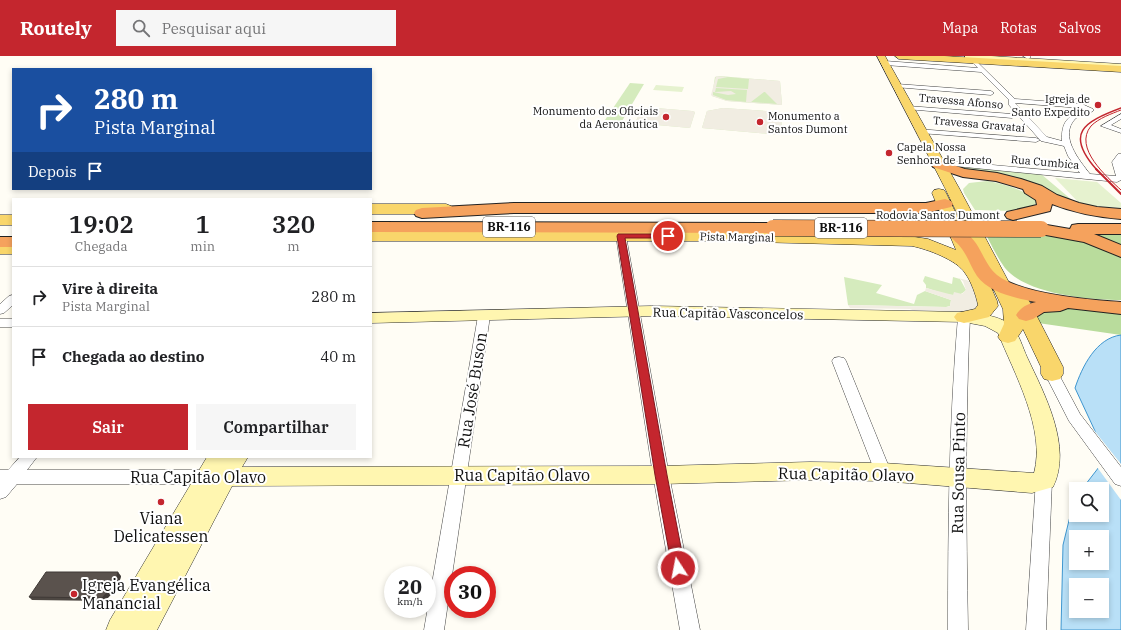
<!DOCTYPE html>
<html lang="pt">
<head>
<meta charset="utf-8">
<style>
	body { margin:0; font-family:"IBM Plex Serif",serif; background:#f6f6f6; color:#202124; height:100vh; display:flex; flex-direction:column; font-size:15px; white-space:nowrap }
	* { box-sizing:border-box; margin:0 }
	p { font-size:13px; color:#757577 }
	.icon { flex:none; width:22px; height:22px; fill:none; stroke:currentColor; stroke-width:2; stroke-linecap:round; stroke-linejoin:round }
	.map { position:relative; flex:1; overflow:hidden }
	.sheet { position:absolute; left:12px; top:142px; width:360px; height:260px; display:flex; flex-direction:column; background:#fff; border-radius:0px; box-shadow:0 2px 6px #0003 }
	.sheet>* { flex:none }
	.guide { position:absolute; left:12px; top:12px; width:360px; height:122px; border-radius:0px; box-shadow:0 2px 6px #0003; background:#1a4fa0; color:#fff; overflow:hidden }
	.controls { position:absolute; left:1069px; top:426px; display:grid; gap:8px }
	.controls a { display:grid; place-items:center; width:40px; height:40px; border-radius:0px; background:#fff; box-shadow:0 2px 6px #0003; font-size:20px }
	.speed { position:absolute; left:384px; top:510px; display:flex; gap:8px; font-size:20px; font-weight:700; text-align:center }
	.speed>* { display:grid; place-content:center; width:52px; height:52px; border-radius:50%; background:#fff; box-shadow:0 2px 6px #0003; line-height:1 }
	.speed small { font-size:10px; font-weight:400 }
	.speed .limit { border:6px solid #d22; background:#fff; color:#111 }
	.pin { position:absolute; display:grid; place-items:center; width:34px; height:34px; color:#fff; margin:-17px; border:2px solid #fff; border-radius:50%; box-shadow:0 1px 4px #0007 }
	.me { position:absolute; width:44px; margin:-22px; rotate:349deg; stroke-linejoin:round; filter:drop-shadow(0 0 3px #0008) }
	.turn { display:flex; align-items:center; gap:14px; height:84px; padding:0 16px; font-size:18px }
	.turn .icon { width:52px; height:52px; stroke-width:2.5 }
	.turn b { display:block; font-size:28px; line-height:34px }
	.then { display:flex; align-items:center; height:38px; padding:0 16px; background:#0003; gap:8px; font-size:15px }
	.eta { display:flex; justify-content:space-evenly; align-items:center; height:68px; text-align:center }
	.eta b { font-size:24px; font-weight:600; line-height:28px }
	.primary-button { display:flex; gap:8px; margin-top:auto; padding:8px 16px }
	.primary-button a { flex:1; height:46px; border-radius:0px; background:#c4262e; color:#fff; font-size:16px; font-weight:600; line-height:46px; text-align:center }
	.primary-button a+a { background:#f6f6f6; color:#202124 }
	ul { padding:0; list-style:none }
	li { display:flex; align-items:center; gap:12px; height:60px; padding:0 16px; border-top:1px solid #e0e0e0 }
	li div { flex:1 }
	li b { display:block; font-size:15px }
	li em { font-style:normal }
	header { display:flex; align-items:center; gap:24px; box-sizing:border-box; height:56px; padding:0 20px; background:#c4262e; color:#fff }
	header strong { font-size:19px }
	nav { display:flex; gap:22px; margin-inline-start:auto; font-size:14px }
	.search { width:280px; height:36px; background:#f6f6f6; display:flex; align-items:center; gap:10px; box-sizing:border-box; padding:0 14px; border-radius:0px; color:#757577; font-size:15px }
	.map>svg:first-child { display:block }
</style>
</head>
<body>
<header>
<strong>Routely</strong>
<div class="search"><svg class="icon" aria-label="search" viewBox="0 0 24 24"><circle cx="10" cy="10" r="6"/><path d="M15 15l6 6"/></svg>Pesquisar aqui</div>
<nav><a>Mapa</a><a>Rotas</a><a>Salvos</a></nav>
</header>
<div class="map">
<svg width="1121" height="574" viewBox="0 0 1121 574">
	<rect width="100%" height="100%" fill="#fffdf5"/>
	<g fill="#d5ebbd">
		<path d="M719 20 780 25 782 49 727 45 712 40 715 21Z"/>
		<path d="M630 27 644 28 622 65 605 64Z"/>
		<path d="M643 51 692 55 695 56 690 72 635 67Z"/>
		<path d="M723 52 781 56 782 79 702 72 707 55Z"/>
		<path d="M947 109 1041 118 1079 150Z"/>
		<path d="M987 125C1005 128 1020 133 1035 142L1037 147C1023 158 992 154 975 154L964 137 963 133 969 127Z"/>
		<path d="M925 220 952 228 953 221 960 223 966 234C957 245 938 235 926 232V229L923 225Z"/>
		<path d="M844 221 882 229 876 237 914 248 917 239 925 235 951 244 950 250 946 251 848 249Z"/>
	</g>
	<g fill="#b9dc9c">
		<path d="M985 177H1121V244C1089 244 1026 238 1005 212 997 201 991 188 985 177Z"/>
		<path d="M1056 251 1121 256V279L1038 267 1034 257Z"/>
	</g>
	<g fill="#e6f2cf">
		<path d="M656 29 684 31 682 36 653 34Z"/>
		<path d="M1055 122 1097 126 1121 147V152L1081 149Z"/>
	</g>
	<g fill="#f1ede2" fill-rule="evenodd">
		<path d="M716 20 780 25 782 49 727 45 712 40 711 39ZM728 21 749 23 748 33 716 31 718 23ZM716 32 747 34 746 46 726 44 713 39V36L728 39 736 38 731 35 715 36ZM764 36H765L777 48 751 46Z"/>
		<path d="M643 51 692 55 695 56 690 72 635 67Z"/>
		<path d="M723 52 781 56 782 79 702 72 707 55Z"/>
		<path d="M958 222 970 225 981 247 975 253 964 256 921 258 910 253 850 252 848 249 947 251 950 250 951 244 925 235 926 232 953 239 954 236 962 238 966 234 963 225Z"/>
	</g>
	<path fill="#b9e0f7" stroke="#3f96cf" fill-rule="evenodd" d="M1121 279V574H1061L1063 489 1074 444 1076 441V459H1102V433H1082L1099 411 1095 375 1075 332C1082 311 1096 282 1121 279ZM1076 481H1102V507H1076ZM1076 529H1102V555H1076Z"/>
	<path fill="#fffdf5" d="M1093 373 1121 408V444L1097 411Z"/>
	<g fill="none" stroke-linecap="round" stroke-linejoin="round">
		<defs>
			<g id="street">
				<path d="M971 0 1015 43 1082 48 1093 53 1094 54C1089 59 1080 58 1075 63 1059 80 1079 104 1090 118L1116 120 1112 106 1118 98H1121V124L1117 126 934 108V104H937L1080 117 1068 100 1064 90 1041 85 1009 49V44L981 16 885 9 882 7 885 5 978 12 968 2ZM1015 47 1081 52 1085 54C1068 59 1061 66 1062 85L1047 81Z"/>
				<path d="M1023 0H1030L1031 1 1028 3Z"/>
				<path d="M897 28 991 35 994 37 991 39 895 31V29Z"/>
				<path d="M908 50 1012 58 1015 60 1012 62 906 53V51Z"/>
				<path d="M1121 58V63L1111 69 1121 73V77L1101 70Z"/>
				<path d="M917 73 1036 82 1040 84 1036 86 920 77H917Z"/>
				<path d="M621 177 626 180 669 419 700 574H680L653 419 616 180Z"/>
				<path d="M13 239V249L4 257 0 258V248L9 240Z"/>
				<path d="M484 256 488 257 490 260 444 574H424L478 260 480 257Z"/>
				<path d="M964 257 968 258 970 261C965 365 966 469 968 574H948C948 469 949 365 958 261L960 258Z"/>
				<rect x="0" y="263" width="13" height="8"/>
				<path d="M839 301 844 302 846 305 891 416 889 421 883 422 877 421 875 416 832 305 834 302Z"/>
				<path d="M1052 313 1057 315 1080 358 1121 411V430L1115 428 1069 365 1045 318 1047 315Z"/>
				<path d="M20 401H37L27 414H208L214 416 216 421 214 426 208 428H17L6 441 0 443V414H8Z"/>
				<path d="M1044 417 1050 419 1052 424 1046 574H1026L1036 424 1038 419Z"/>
			</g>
			<g id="secondary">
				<path d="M965 0H991L1121 8V12L968 3H965Z"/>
				<path d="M652 250 964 256C979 258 1001 259 1013 271 1019 279 1023 292 1027 301 1044 337 1073 391 1053 431L1032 437 883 425 810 424 661 428 232 430 157 574H106L110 564 207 401H248L242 411 661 410 810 406 883 407 1034 417C1046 373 1014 317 998 277L985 270 964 266 652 260 371 267V257Z"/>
			</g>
			<g id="primary">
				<path d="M877 0H885L959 132 1014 236 1024 237 1027 241 1063 311V318L1060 323 1052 325 1044 323 1041 318V311L1023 273 1015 285 1008 287 1001 285 998 281 1004 268 1003 253 945 132Z"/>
				<path d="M895 0H944L1121 10V16L899 3Z"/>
				<path d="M939 133 944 134 946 137 984 215 997 245 998 250 989 261 964 267 957 265 954 261 957 257 975 253 978 249C976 239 971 225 965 217 957 204 927 193 912 190L715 185H371V175H715L901 179 928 183 956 194 932 137 934 134Z"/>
				<path d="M371 148H446L451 150 454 153 451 156 446 158H371Z"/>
				<rect x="0" y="159" width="13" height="10"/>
				<rect x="0" y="188" width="13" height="10"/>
			</g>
			<g id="highway">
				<path d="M938 104 965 113 997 117 1021 123 1042 130 1057 139 1079 147 1097 151 1121 153V163C1097 161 1075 157 1052 148L1050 155 1013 164 1007 162 1005 159 1007 156 1037 149 1036 144 1025 137 1023 133 996 125 963 121 933 111 931 108 933 105Z"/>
				<path d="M945 143 951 145 953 148 951 151 926 157H514L422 162 416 160 414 157 416 154 422 152 514 147H926Z"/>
				<path d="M371 166 773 167 779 168 781 172 779 176 773 177 371 176Z"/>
				<path d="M1041 168 1070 173 1072 169 1078 168H1121V178H1094L1121 189V201L1084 186 1035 177 1033 173 1035 169Z"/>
				<path d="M958 174C980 179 981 206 997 219 1021 238 1090 244 1121 246V258L1068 252 1060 255 1044 256 1033 263 1026 265 1019 263 1016 259C1021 251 1027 248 1036 246 1016 242 989 237 977 220 971 211 968 201 962 193 958 187 953 184 949 179L952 175Z"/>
				<rect x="0" y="181" width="13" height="10"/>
			</g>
		</defs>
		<use href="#street" stroke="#444" stroke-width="1"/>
		<use href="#secondary" stroke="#333" stroke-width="1"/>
		<use href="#primary" stroke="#222" stroke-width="1"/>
		<use href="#highway" stroke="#222" stroke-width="2"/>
		<use href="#street" fill="#fff" fill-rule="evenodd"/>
		<use href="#secondary" fill="#fff6b0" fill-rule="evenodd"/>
		<use href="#primary" fill="#f9d66b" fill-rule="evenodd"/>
		<use href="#highway" fill="#f5a25d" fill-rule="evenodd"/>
		<path stroke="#c4262e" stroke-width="1" d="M1121 54C1111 58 1099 62 1091 70 1073 92 1107 121 1121 134"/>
		<path stroke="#c4262e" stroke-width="1.5" d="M1097 114C1064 77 1084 66 1121 52"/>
		<path stroke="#c4262e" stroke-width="2" d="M1096 113 1121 138"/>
		<defs>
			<path id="highway-bridge" d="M773 172 1041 173"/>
		</defs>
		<use href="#highway-bridge" stroke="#222" stroke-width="17" stroke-linecap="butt"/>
		<use href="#highway-bridge" stroke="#f5a25d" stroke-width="16"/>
	</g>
	<path fill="#4d4742" d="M121 520 118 531 105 545 32 544 29 541Z"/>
	<path fill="#3f3936" d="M118 516 121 520 118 531 105 545 102 542Z"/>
	<path fill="#5a524d" stroke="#3f3936" d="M46 516H118L115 528 102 542 29 541Z"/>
	<path fill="#c4262e" stroke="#7f191e" d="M618 178H668L671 180 668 182H625L667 419 685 512 683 517 678 518 674 517 672 512 655 419 617 180Z"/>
	<g fill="#c4262e" stroke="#fff" stroke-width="1.5">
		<circle cx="1098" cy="49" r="4"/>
		<circle cx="666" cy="61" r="4"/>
		<circle cx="760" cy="66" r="4"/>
		<circle cx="889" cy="97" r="4"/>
		<circle cx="161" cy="446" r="4"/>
		<circle cx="74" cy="538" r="4"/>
	</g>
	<g text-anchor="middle" stroke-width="4" stroke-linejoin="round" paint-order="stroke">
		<g font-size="11" fill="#111" stroke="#fff" text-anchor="end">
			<text x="1090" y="47">Igreja de<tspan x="1090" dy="13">Santo Expedito</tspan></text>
			<text x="658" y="59">Monumento dos Oficiais<tspan x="658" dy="13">da Aeronáutica</tspan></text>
			<text x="768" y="64" text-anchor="start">Monumento a<tspan x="768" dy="13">Santos Dumont</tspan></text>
			<text x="897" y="95" text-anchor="start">Capela Nossa<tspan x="897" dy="13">Senhora de Loreto</tspan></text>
		</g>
		<g font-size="11" fill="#111" stroke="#fff">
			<text transform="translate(961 45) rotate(5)" y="4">Travessa Afonso</text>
			<text transform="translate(979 68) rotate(5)" y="4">Travessa Gravataí</text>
			<text transform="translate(1045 106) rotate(5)" y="4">Rua Cumbica</text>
			<text x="938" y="163">Rodovia Santos Dumont</text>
			<text transform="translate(737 181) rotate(1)" y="4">Pista Marginal</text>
		</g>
		<g fill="#fff" stroke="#585858" stroke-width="1">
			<rect x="483" y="161" width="52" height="20" rx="3"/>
			<rect x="815" y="162" width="52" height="20" rx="3"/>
		</g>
		<g font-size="12" font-weight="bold" fill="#111">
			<text x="509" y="175">BR-116</text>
			<text x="841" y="176">BR-116</text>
		</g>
		<g font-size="13" fill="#111" stroke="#fff">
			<text transform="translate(728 257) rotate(1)" y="5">Rua Capitão Vasconcelos</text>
		</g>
		<g font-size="16" fill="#111" stroke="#fff">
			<text transform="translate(472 334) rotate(-81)" y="6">Rua José Buson</text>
			<text transform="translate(958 417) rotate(-89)" y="6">Rua Sousa Pinto</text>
			<text transform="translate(846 418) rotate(1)" y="6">Rua Capitão Olavo</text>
			<text x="522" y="425">Rua Capitão Olavo</text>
			<text x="198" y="427">Rua Capitão Olavo</text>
		</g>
		<g font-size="16" fill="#111" stroke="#fff">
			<text x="161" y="468">Viana<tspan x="161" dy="18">Delicatessen</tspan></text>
			<text x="82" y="535" text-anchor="start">Igreja Evangélica<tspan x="82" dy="18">Manancial</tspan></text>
		</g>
	</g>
</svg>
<div class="controls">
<a><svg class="icon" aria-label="search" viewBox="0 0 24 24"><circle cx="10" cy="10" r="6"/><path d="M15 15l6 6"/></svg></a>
<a>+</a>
<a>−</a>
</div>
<div class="speed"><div>20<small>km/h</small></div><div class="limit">30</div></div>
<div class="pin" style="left:668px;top:180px;background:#d93025"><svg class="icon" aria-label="arrive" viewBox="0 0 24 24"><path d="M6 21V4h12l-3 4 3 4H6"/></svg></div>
<svg class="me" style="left:678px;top:512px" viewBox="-20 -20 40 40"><circle r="17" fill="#c4262e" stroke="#fff" stroke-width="3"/><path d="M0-11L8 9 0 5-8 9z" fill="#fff"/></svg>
<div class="guide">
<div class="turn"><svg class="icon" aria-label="right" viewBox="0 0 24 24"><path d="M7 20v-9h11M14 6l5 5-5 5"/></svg><div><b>280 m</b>Pista Marginal</div></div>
<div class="then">Depois<svg class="icon" aria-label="arrive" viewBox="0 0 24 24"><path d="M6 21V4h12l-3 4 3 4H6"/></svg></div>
</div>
<section class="sheet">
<div class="eta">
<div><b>19:02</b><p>Chegada</p></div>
<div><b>1</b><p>min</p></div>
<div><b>320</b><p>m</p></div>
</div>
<ul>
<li><svg class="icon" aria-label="right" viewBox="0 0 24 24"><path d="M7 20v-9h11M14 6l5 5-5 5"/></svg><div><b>Vire à direita</b><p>Pista Marginal</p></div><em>280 m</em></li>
<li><svg class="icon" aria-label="arrive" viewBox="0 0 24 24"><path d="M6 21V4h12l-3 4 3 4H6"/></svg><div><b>Chegada ao destino</b></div><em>40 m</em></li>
</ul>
<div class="primary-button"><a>Sair</a><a>Compartilhar</a></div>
</section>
</div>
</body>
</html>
